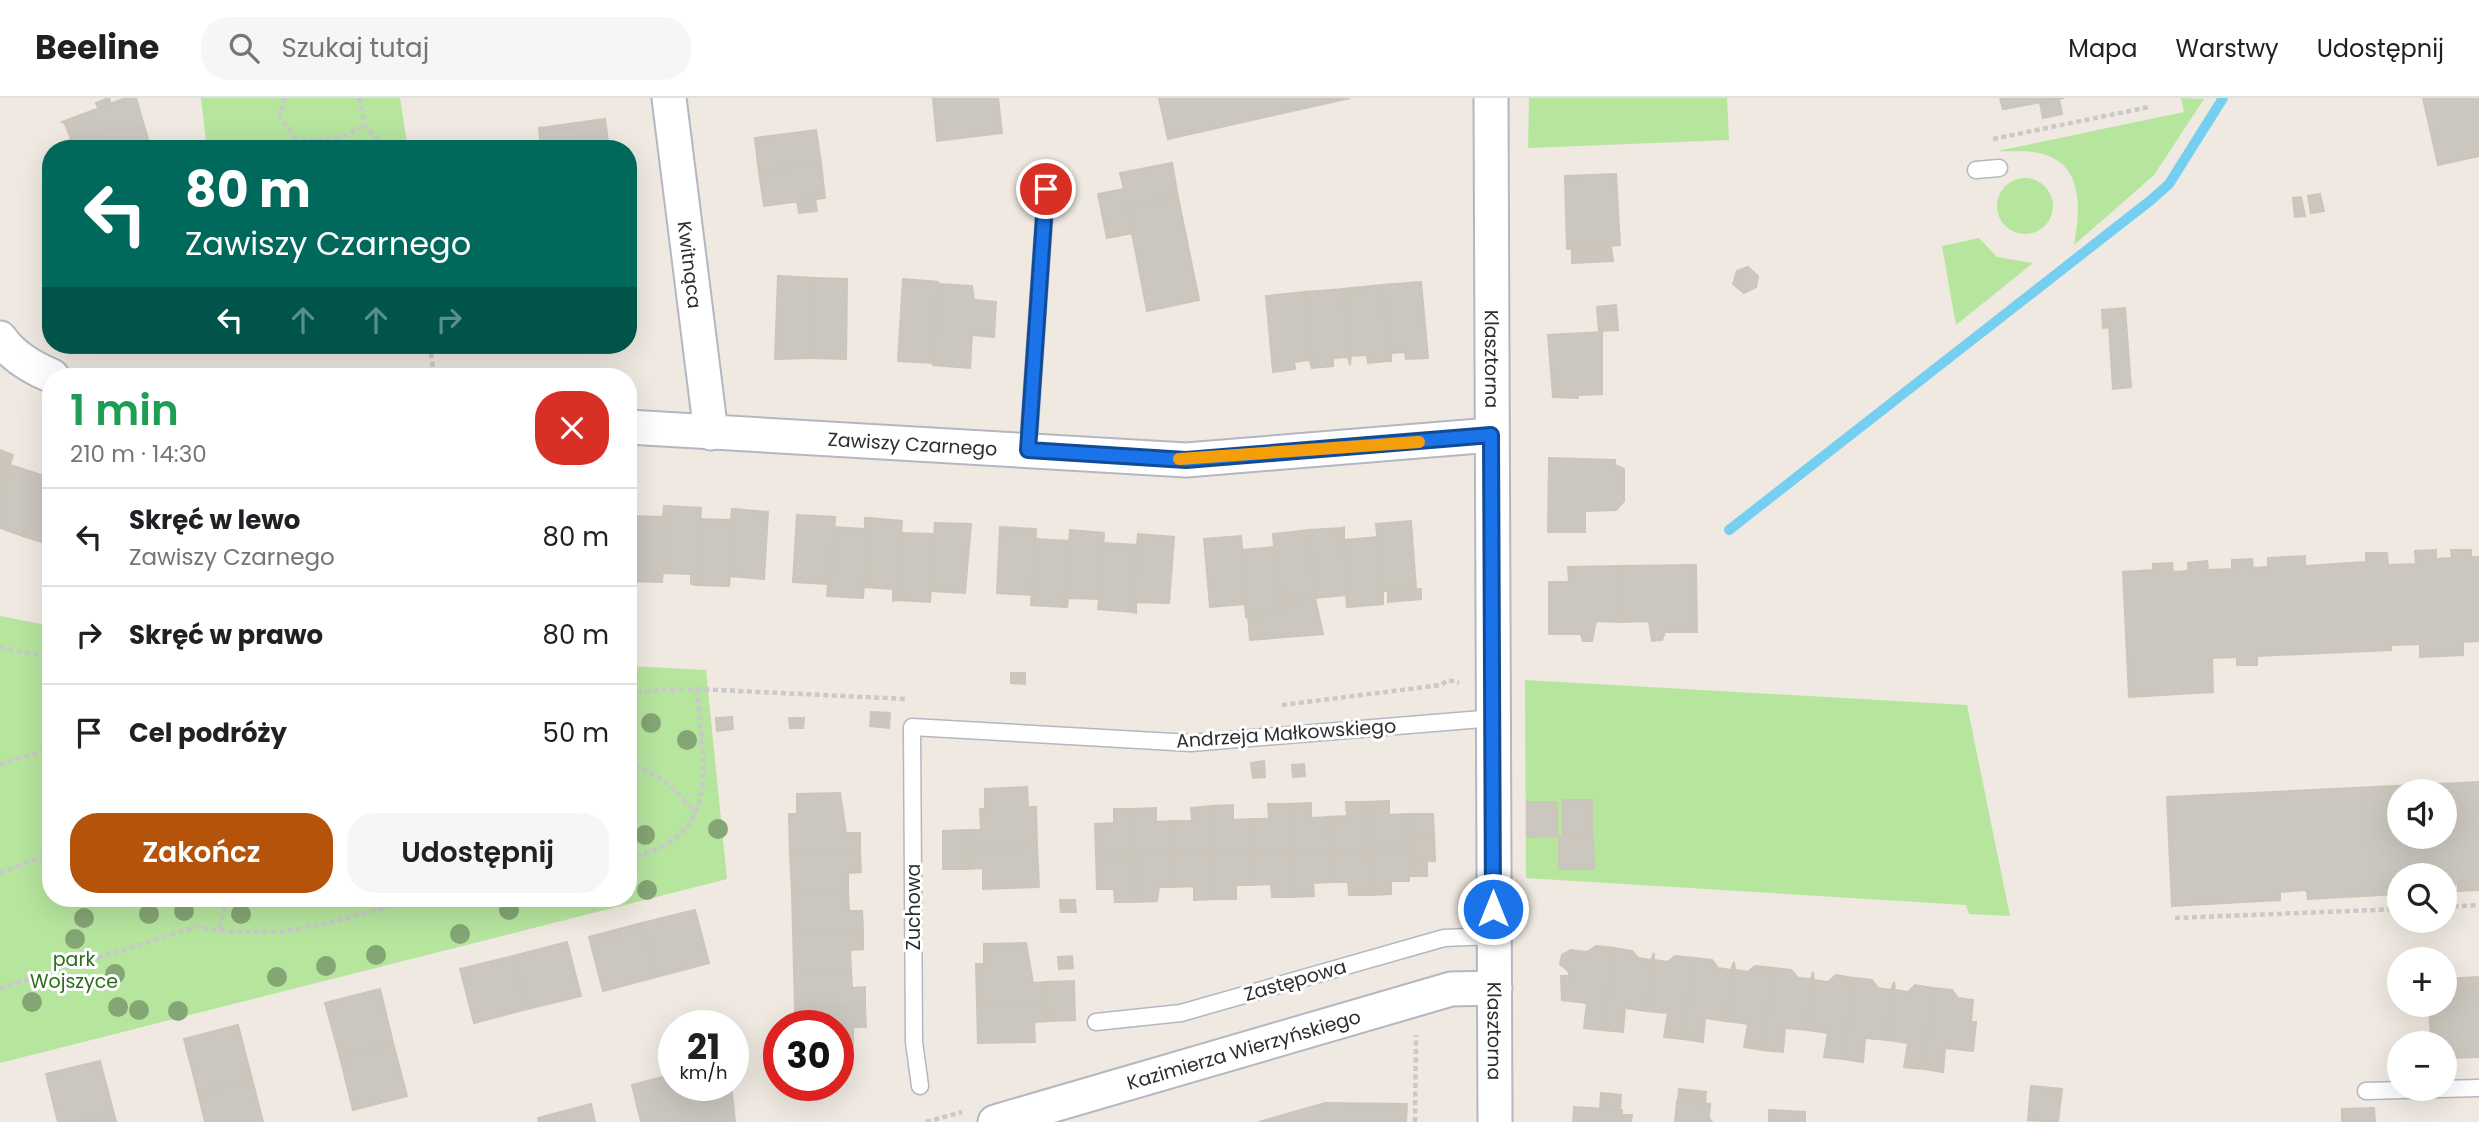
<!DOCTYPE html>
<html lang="pl">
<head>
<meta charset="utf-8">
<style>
	body { margin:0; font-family:Poppins,sans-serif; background:#f6f6f6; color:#202124; height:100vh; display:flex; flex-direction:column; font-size:26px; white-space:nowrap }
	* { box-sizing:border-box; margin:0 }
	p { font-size:23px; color:#757577 }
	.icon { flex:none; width:38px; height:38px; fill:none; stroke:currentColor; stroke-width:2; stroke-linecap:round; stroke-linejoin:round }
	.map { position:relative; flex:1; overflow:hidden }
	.details { position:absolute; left:42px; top:270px; width:595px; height:539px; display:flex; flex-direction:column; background:#fff; border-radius:28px; box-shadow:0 7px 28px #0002 }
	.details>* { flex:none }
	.hud { position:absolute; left:42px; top:42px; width:595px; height:214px; border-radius:28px; box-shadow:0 7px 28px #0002; background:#00695c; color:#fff; overflow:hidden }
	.controls { position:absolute; left:2387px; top:681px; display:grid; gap:14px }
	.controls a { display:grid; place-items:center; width:70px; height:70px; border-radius:50%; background:#fff; box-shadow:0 7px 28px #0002; font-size:35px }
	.speed { position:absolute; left:658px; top:912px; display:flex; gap:14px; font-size:35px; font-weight:700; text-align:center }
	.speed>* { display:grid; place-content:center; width:91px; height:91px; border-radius:50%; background:#fff; box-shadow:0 7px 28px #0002; line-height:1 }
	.speed small { font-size:18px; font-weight:400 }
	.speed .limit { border:10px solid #d22; background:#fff; color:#111 }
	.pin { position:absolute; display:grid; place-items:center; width:60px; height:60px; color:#fff; margin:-30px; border:4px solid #fff; border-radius:50%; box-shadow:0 2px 7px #0007 }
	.me { position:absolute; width:77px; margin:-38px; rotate:0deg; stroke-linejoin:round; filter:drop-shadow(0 0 5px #0008) }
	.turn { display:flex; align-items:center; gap:24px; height:147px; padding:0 28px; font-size:32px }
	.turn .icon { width:91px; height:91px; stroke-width:2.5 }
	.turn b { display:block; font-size:49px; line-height:60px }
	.lanes { display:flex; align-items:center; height:66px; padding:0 28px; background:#0003; justify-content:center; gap:35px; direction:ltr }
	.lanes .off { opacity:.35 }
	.round { display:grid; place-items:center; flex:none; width:74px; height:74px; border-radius:28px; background:#f6f6f6 }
	.head { display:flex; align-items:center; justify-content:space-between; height:119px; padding:0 28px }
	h1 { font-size:42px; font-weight:600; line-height:52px; color:#1e9e55 }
	.action { display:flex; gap:14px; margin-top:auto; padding:14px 28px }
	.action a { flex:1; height:80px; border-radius:28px; background:#b45309; color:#fff; font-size:28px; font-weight:600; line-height:80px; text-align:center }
	.action a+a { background:#f6f6f6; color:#202124 }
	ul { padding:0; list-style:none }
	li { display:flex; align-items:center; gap:21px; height:98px; padding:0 28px; border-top:2px solid #e0e0e0 }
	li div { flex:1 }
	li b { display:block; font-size:26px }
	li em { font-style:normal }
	header { display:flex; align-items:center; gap:42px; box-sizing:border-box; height:98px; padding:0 35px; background:#fff; border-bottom:2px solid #e0e0e0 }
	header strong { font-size:33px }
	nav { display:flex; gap:38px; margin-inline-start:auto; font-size:24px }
	.search { width:490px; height:63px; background:#f6f6f6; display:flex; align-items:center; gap:18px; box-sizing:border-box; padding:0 24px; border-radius:28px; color:#757577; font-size:26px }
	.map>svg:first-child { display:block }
</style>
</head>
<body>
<header>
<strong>Beeline</strong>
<div class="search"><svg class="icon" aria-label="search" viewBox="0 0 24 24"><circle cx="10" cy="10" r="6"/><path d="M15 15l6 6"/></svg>Szukaj tutaj</div>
<nav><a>Mapa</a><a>Warstwy</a><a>Udostępnij</a></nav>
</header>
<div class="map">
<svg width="2479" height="1024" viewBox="0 0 2479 1024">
	<rect width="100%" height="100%" fill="#efe9e1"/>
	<g fill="#b6e59e">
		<path d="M201 0H400L408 51H207Z"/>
		<path d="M1529 0H1727L1729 42 1528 50Z"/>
		<path d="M2181 0 2204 1 2154 77 2074 147C2080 114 2085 68 2043 56 2030 52 2012 54 1998 53L2184 14Z"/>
		<circle cx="2025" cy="108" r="28"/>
		<path d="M1979 140 1997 159 2033 165 1956 227 1942 148Z"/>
		<path d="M0 518 51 528V800H628V568L706 572 727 781 0 965Z"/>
		<path d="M1525 582 1967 607 2010 818 1969 816 1966 807 1526 780Z"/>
	</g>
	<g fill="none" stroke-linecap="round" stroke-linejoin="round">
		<path stroke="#75cff0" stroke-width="10" d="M1729 432 2151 102 2169 86 2223 0"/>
	</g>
	<g fill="#cbc7bf" stroke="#cbc5ba" stroke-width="2" fill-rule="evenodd">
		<path d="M109 0 111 8 99 12 96 5Z"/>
		<path d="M126 0H136L149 45 134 51H70L68 43 71 41 65 26 62 24Z"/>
		<path d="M933 0H998L1002 35 937 43Z"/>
		<path d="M1159 0H1350L1168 41Z"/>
		<path d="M2000 0H2064L2003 11Z"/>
		<path d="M2423 0H2479V58L2438 67Z"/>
		<path d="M2059 1 2062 16 2043 20 2040 5Z"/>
		<path d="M605 21 609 51H541L539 30Z"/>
		<path d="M816 32 821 65 759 74 755 40Z"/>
		<path d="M149 45 151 51H134Z"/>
		<path d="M821 65 825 100 764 108 759 74Z"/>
		<path d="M1172 65 1178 99 1127 109 1133 135 1107 140 1098 96 1124 91 1120 75Z"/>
		<path d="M1616 76 1620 147 1567 151 1565 78Z"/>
		<path d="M2320 96 2324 113 2311 115 2308 98Z"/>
		<path d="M1178 99 1199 202 1147 213 1127 109Z"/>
		<path d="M2301 99 2305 118 2295 119 2293 100Z"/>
		<path d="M815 101 817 113 799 115 797 104Z"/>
		<path d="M1611 149 1613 163 1572 165V152Z"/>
		<path d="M1748 169 1758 178 1756 189 1744 195 1733 186 1737 173Z"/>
		<path d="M778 178 814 180 811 260 775 261Z"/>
		<path d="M814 180 847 181 846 261 811 260Z"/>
		<path d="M903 181 938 184 933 265 898 263Z"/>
		<path d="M1421 184 1428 260 1406 261 1405 254 1391 255V263H1388L1382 187Z"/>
		<path d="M938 186 972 188 974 202 996 204 994 239 972 237 970 270 933 267Z"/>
		<path d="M1382 187 1388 263 1368 265 1367 257 1351 258 1350 267 1343 191Z"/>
		<path d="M1343 191 1350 267 1348 259 1333 260V268L1312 270 1305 194Z"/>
		<path d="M1305 194 1312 270 1309 262 1294 264 1295 271 1273 274 1266 198Z"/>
		<path d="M1616 207 1618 232 1599 233 1597 209Z"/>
		<path d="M2125 210 2131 289 2113 291 2109 229 2103 230 2102 212Z"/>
		<path d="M1602 234V296L1578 297V300L1553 299 1548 237Z"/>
		<path d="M0 352 13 357 0 398Z"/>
		<path d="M1549 360 1615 362V367L1624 371V403L1616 412 1585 413V434H1548Z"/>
		<path d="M10 367 44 378 23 438 0 430V398Z"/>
		<path d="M44 378 51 381V447L23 438Z"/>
		<path d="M628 406H632L628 467Z"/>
		<path d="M664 408H667L662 484 628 483 632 418 663 419Z"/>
		<path d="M667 408 701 410 696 487 691 486V476L663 475Z"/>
		<path d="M732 411H735L729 488 696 487 700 421 731 422Z"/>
		<path d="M735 411 768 414 764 481 730 478Z"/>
		<path d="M797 417 835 419 830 498H827L828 486 793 484Z"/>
		<path d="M865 420H869L863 500 830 498 834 429 865 431Z"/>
		<path d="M869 420 902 423 897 502 893 503V491L865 489Z"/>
		<path d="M1411 423 1416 490 1383 493V506L1376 426Z"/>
		<path d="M935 425 971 426 965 495 931 493Z"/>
		<path d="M1000 429 1036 431 1032 497 997 495Z"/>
		<path d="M1344 429V442L1377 439 1383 506 1349 509 1342 430Z"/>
		<path d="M1342 430 1349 509H1347L1346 497 1315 500 1309 432Z"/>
		<path d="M1070 432 1104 435 1103 452 1099 501 1068 500 1067 509H1064Z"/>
		<path d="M1309 432 1315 500 1282 503V515L1274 436Z"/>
		<path d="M901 435 934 436 930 504 897 502Z"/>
		<path d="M1273 435 1282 515 1248 518 1242 452 1274 449Z"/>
		<path d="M1138 436 1174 439 1169 505 1136 504V515L1132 514Z"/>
		<path d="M1241 438 1248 518 1246 519 1245 506 1210 509 1204 441Z"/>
		<path d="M1035 441 1069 443 1064 509 1031 507Z"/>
		<path d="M1104 445 1137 447 1132 514 1098 511Z"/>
		<path d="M2471 452V459H2479V543L2463 544V557L2420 559V546L2391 547V552L2257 558V567H2237V559L2212 560 2213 594 2129 599 2123 474 2153 472V466L2172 465 2173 474 2188 473V465L2207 463 2208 472 2232 471V462L2252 461 2253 470 2268 469V460L2305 458V468L2366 464V455H2387L2388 467 2416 466 2415 453 2436 452V461L2452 460 2451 452Z"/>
		<path d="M1696 467 1697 534H1665L1662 542 1652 543 1649 523 1622 524V468Z"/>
		<path d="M1622 468V524L1596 523 1592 543H1583L1581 536H1549V484H1569L1568 469Z"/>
		<path d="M1421 491V501L1388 504V494Z"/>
		<path d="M1315 500 1323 536 1250 542 1248 518 1283 515 1282 503Z"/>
		<path d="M1011 575H1025V586L1011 585Z"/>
		<path d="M871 614 890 615 889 630 870 628Z"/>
		<path d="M732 619 733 631 717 633 716 620Z"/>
		<path d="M789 620H804L803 630H790Z"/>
		<path d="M1264 663 1265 679 1253 680 1251 665Z"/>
		<path d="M1304 666 1305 678 1293 679 1292 667Z"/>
		<path d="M2479 684V792L2458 793V786H2445V777H2399V796L2308 801 2307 792 2280 794V802L2172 808 2167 699ZM2399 693H2445V738H2399Z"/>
		<path d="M1027 689 1028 709H1036L1037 749 969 751 968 732H981L980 711H985V691Z"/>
		<path d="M840 695 846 735H860V754L790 756 789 716H797V696Z"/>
		<rect x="1563" y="702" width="29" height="34"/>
		<path d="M1389 703V717L1407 716 1409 749 1368 751 1367 704Z"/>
		<path d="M1346 704H1367L1368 751H1329L1328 719 1347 718Z"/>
		<path d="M1527 704H1557V738L1527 739Z"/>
		<path d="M1311 705V720L1328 719 1329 751 1291 753 1289 706Z"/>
		<path d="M1268 706H1289L1291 753 1251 754 1250 721H1269Z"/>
		<path d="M1233 707V722L1250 721 1251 754 1213 755 1212 708Z"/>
		<path d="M1212 708 1213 755 1174 756V723H1192L1191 710Z"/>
		<path d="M1156 710V724L1174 723V756L1135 757 1134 711Z"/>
		<path d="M1114 711H1134L1135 757 1096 758 1095 726 1114 725Z"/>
		<path d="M1407 716H1433L1434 735 1408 736Z"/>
		<path d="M968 732V771H943V733Z"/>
		<path d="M1434 735 1435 763H1409L1408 736Z"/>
		<path d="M1559 738H1593L1594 771H1559Z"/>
		<path d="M1037 749 1039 789 983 791V770L968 771 969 751Z"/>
		<path d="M1409 749V783H1391V796L1370 797 1368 751Z"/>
		<path d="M1329 751 1330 784 1313 785 1314 798 1292 799 1291 753Z"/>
		<path d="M1329 751H1368L1370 797H1349L1348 784H1330Z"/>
		<path d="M1291 753 1292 799H1272L1271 786 1252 787 1251 754Z"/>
		<path d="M860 754 861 774 848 775V793L792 795 790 756Z"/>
		<path d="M1251 754 1252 787H1236V801H1214L1213 755Z"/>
		<path d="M1213 755 1214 801 1194 802V788L1175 789 1174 756Z"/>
		<path d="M1174 756 1175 789H1159L1157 803 1136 804 1135 757Z"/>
		<path d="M1135 757 1136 804H1115L1114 791H1097L1096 758Z"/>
		<rect x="1409" y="763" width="18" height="15"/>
		<path d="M848 793 849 813H862L863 831 793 833 792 795Z"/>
		<path d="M1060 802H1075L1076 814H1061Z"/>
		<path d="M695 812 709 865 656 879 642 825Z"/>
		<path d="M642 825 656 879 603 893 589 839Z"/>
		<path d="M863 831V851L850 852 851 871 794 872 793 833Z"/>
		<path d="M567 844 581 898 527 911 513 858Z"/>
		<path d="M1026 845 1033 885 1046 884V903L977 906 976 866H984V846Z"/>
		<path d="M1596 848 1614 850 1603 932 1584 930 1587 905 1562 902 1561 878H1569V874L1560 866 1562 857 1571 852 1587 854Z"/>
		<path d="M1614 850 1632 853 1638 860 1651 862 1654 855 1647 913 1625 910 1623 934 1603 932Z"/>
		<path d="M1654 855V862L1668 864 1675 858 1694 860 1683 941 1664 939 1668 915 1647 913Z"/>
		<path d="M513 858 527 911 474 925 460 871Z"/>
		<path d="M1072 858 1073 870 1059 871 1058 859Z"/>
		<path d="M1694 860 1712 862 1718 870 1731 872 1734 864 1726 923 1705 920 1703 944 1683 941Z"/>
		<path d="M1734 864 1735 872 1748 874 1755 868 1773 870 1763 952 1744 949 1748 926 1726 923Z"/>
		<path d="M1773 870 1791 872 1798 880 1811 881 1813 874 1807 932 1785 930 1783 954 1763 952Z"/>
		<path d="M851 871 852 890 865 889V908L795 911 794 872Z"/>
		<path d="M1813 874 1814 882 1828 884 1836 877 1854 880 1843 961 1824 959 1828 935 1807 932Z"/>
		<path d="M2479 879V959L2445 960V945H2431L2429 906H2445V881Z"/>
		<path d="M1854 880 1872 882 1878 890 1891 892 1894 884 1887 942 1865 940 1863 964 1843 961Z"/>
		<path d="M1074 883 1075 922 1048 923 1046 884Z"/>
		<path d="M1894 884 1895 892 1908 894 1915 887 1933 890 1924 971 1904 969 1908 945 1887 942Z"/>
		<path d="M1933 890 1952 892 1958 900 1973 902 1971 924H1976L1973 953 1945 950 1943 974 1924 971Z"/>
		<path d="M380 891 393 945 340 959 325 905Z"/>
		<path d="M1046 903 1048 923 1034 924 1035 944 978 945 977 906Z"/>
		<path d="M865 908 866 929H853V949H848L847 970H838V928H796L795 911Z"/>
		<path d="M238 927 252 981 198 995 184 941Z"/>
		<path d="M393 945 407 998 353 1012 340 959Z"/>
		<path d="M100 963 114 1016 84 1024H58L46 976Z"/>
		<path d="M674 976V987H731L735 1024H641L632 987Z"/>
		<path d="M252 981 263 1024H205L198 995Z"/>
		<path d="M2031 988 2062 991 2058 1024 2028 1022Z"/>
		<path d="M1679 991 1706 994 1705 1005 1678 1003Z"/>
		<path d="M1601 995 1621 997 1620 1012 1600 1011Z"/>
		<path d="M1677 1003 1710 1006 1709 1020 1712 1024H1675Z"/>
		<path d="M1325 1005 1407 1006 1406 1024H1259Z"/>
		<path d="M591 1006 595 1024H539L538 1020Z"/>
		<path d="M1574 1009 1622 1012 1621 1024H1573Z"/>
		<path d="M2374 1010 2375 1024H2342V1011Z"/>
		<path d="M1769 1012 1805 1014V1024H1769Z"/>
		<path d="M114 1016 116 1024H84Z"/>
		<path d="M1621 1017H1632L1631 1024H1621Z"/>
	</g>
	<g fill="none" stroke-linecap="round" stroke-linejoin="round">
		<defs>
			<g id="lane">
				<path d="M1976 72 1999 70"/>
				<path d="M1028 352 1046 91"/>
				<path d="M1096 924 1181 915 1444 840 1493 838"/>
				<path d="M920 988 914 944 912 629 1191 645 1494 620"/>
				<path d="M2366 993 2479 990"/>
			</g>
			<g id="street">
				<path id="s1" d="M669 0 711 335"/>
				<path id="s2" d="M1491 0 1495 1024"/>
				<path d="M0 240C12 258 33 270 52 278"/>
				<path id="s3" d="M628 329 1186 362 1491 337"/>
				<path id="s4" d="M995 1024 1451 891 1495 890"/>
			</g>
		</defs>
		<use href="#lane" stroke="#b4b7c1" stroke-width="19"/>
		<use href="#street" stroke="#b4b7c1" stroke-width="37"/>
		<g stroke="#c9c9c9" stroke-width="4.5" stroke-dasharray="5 3.5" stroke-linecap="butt">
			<path d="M285 0 280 19 297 41C323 44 342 42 365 27"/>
			<path d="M359 0 365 27 386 51"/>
			<path d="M1993 41 2149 9"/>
			<path d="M430 247 434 278"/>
			<path d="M0 549 51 560"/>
			<path d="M628 594 697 591 907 601"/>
			<path d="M1282 607 1441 587 1448 582 1459 585"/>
			<path d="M628 662 666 684 697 715"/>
			<path d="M0 666 51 651"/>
			<path d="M628 760C724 741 703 665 697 591"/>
			<path d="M0 775 51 755"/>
			<path d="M2445 809 2479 807"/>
			<path d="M2175 820 2399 811"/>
			<path d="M219 830 227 800"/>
			<path d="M0 890 196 829 235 834H276L325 826 421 800"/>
			<path d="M926 1024 962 1014"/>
			<path d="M1415 1024 1416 937"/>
		</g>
		<use href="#lane" stroke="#fff" stroke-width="16"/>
		<use href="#street" stroke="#fff" stroke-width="33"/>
	</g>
	<g fill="#84a574">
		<circle cx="651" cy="625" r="10"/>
		<circle cx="687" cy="642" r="10"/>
		<circle cx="718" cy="731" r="10"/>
		<circle cx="645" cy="737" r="10"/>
		<circle cx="647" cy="792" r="10"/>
		<circle cx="509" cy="812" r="10"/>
		<circle cx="184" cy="813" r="10"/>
		<circle cx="149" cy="816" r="10"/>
		<circle cx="241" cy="816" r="10"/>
		<circle cx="84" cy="820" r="10"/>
		<circle cx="460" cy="836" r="10"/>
		<circle cx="75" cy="841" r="10"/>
		<circle cx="376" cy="857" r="10"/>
		<circle cx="326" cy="868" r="10"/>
		<circle cx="115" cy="876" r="10"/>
		<circle cx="277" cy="879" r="10"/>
		<circle cx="32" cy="904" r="10"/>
		<circle cx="118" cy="909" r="10"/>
		<circle cx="139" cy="912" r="10"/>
		<circle cx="178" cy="913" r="10"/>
	</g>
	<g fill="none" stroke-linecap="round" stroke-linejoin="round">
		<defs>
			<path id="route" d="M1046 91 1028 352 1186 362 1491 337 1493 811"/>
		</defs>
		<use href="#route" stroke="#114b97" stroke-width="18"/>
		<use href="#route" stroke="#1a73e8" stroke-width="12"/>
		<path stroke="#f59e0b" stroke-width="12" d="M1179 361 1419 344"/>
	</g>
	<g text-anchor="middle" stroke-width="6" stroke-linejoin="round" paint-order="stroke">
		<g font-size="19" fill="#2e2e2e" stroke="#fff">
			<text dy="7" stroke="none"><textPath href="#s1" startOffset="168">Kwitnąca</textPath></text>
			<text dy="7" stroke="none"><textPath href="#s2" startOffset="261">Klasztorna</textPath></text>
			<text dy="7" stroke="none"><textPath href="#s3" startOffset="285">Zawiszy Czarnego</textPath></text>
			<text transform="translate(1286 635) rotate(-4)" y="7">Andrzeja Małkowskiego</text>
			<text transform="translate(913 809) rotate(-90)" y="7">Zuchowa</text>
			<text transform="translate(1295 882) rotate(-16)" y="7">Zastępowa</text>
			<text dy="7" stroke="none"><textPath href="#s2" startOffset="933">Klasztorna</textPath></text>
			<text dy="7" stroke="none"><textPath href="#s4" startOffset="259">Kazimierza Wierzyńskiego</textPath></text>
		</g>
		<g font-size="19" fill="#2c6e1b" stroke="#fff">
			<text x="74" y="868">park<tspan x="74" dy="22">Wojszyce</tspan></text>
		</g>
	</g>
</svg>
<div class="controls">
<a><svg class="icon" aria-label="sound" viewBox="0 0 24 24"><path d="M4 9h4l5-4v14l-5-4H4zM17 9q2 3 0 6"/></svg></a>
<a><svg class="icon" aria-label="search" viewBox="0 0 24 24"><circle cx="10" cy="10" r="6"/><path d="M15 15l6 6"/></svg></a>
<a>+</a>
<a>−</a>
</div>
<div class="speed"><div>21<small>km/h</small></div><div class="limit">30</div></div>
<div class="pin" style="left:1046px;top:91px;background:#d93025"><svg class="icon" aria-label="arrive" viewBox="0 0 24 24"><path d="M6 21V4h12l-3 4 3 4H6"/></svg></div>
<svg class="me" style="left:1493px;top:811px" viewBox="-20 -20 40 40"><circle r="17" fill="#1a73e8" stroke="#fff" stroke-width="3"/><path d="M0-11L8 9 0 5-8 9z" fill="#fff"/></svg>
<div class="hud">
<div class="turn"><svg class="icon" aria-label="left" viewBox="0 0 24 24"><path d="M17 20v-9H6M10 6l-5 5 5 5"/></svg><div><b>80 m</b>Zawiszy Czarnego</div></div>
<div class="lanes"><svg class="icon" aria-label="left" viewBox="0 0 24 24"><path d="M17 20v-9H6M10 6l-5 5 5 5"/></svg><svg class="icon off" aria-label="ahead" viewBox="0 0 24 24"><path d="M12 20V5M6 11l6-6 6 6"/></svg><svg class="icon off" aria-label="ahead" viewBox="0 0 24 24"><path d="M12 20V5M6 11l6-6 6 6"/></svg><svg class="icon off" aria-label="right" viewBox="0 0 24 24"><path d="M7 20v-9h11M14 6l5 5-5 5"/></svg></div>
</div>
<section class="details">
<div class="head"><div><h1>1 min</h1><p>210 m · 14:30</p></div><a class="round" style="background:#d93025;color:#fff"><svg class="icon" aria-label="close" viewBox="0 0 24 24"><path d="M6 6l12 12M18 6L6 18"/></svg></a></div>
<ul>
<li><svg class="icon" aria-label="left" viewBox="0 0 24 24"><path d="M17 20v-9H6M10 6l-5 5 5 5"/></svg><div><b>Skręć w lewo</b><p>Zawiszy Czarnego</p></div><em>80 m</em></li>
<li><svg class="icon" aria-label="right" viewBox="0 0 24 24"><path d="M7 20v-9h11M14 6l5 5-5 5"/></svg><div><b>Skręć w prawo</b></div><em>80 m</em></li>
<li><svg class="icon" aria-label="arrive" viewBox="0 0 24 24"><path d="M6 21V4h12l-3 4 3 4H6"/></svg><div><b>Cel podróży</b></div><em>50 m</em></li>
</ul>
<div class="action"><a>Zakończ</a><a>Udostępnij</a></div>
</section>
</div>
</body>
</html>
